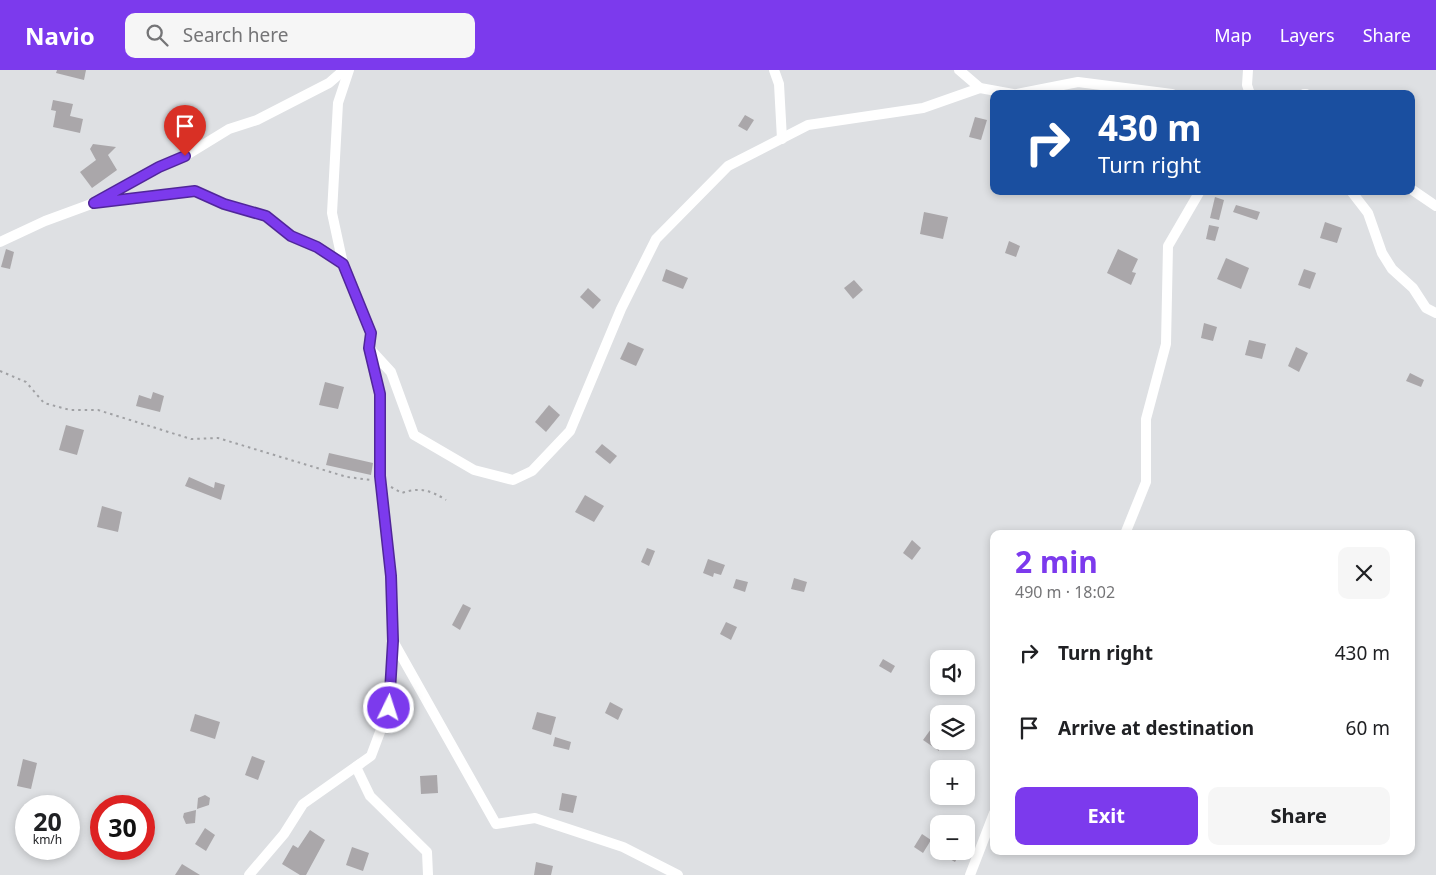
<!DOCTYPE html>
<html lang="en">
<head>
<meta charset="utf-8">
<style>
	body { margin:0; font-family:"Noto Sans",sans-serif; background:#f6f6f6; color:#202124; height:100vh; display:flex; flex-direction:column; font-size:19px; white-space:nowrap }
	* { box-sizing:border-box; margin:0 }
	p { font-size:16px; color:#757577 }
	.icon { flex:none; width:28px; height:28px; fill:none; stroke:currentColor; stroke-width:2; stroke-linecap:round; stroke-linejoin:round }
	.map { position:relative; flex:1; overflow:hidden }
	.side { position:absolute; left:990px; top:460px; width:425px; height:325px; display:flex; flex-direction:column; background:#fff; border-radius:10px; box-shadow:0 2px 8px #0003 }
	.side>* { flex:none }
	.banner { position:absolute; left:990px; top:20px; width:425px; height:105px; border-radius:10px; box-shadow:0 2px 8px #0003; background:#1a4fa0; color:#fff; overflow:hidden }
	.controls { position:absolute; left:930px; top:580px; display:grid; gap:10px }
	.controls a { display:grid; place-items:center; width:45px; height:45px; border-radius:10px; background:#fff; box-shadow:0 2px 8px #0003; font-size:25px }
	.speed { position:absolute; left:15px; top:725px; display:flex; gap:10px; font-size:25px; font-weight:700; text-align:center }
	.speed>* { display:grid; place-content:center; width:65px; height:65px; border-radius:50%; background:#fff; box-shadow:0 2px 8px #0003; line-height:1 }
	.speed small { font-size:12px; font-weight:400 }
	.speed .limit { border:8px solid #d22; background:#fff; color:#111 }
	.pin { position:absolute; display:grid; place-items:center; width:42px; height:42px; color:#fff; margin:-51px -21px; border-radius:50% 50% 50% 0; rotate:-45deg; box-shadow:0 0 5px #0007 }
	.pin .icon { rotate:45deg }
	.me { position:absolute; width:55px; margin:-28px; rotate:4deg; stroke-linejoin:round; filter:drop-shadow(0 0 4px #0008) }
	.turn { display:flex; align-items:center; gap:18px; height:105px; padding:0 25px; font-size:22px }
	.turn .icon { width:65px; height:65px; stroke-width:2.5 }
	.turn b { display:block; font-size:35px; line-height:42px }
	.round { display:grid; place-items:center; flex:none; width:52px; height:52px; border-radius:10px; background:#f6f6f6 }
	.overview { display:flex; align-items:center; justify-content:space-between; height:85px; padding:0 25px }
	h1 { font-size:30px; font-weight:700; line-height:38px; color:#7c3aed }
	.primary-button { display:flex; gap:10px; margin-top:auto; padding:10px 25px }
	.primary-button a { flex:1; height:58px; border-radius:10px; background:#7c3aed; color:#fff; font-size:20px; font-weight:700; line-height:58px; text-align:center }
	.primary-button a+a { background:#f6f6f6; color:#202124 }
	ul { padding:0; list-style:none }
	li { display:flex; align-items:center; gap:15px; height:75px; padding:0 25px }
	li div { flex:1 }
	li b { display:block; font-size:19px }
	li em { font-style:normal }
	header { display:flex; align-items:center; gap:30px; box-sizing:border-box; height:70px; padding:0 25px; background:#7c3aed; color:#fff }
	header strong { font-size:24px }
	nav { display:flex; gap:28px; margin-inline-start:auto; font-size:18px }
	.search { width:350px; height:45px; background:#f6f6f6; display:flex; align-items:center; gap:12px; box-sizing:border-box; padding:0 18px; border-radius:10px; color:#757577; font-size:19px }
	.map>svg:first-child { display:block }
</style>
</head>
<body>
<header>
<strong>Navio</strong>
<div class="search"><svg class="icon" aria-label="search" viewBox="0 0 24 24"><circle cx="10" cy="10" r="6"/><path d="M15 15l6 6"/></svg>Search here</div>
<nav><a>Map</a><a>Layers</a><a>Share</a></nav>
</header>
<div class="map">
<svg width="1436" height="805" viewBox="0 0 1436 805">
	<rect width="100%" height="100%" fill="#dee0e3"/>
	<g fill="#aaa7aa">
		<path d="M57 0H86L84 10 56 3Z"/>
		<path d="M53 30 73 34 70 46 83 49 80 63 53 57 56 41 51 40Z"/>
		<path d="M745 45 754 50 747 61 738 56Z"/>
		<path d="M975 47 987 50 981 70 969 67Z"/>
		<path d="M93 74 116 77 108 85 117 100 92 118 80 102 96 90 90 79Z"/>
		<path d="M1215 127 1224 130 1219 150 1210 148Z"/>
		<path d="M1236 135 1260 142 1257 150 1233 142Z"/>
		<path d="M924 142 948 147 943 169 920 164Z"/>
		<path d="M1325 152 1342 158 1337 173 1320 168Z"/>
		<path d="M1209 155 1219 157 1215 171 1206 169Z"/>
		<path d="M1009 171 1020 176 1016 187 1005 183Z"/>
		<path d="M6 179 14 182 10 199 1 197Z"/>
		<path d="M1118 179 1138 189 1132 202 1136 203 1131 215 1107 203Z"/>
		<path d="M1226 188 1249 198 1241 219 1217 209Z"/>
		<path d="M666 199 688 208 683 219 662 211Z"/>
		<path d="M1304 199 1316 203 1310 219 1298 215Z"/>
		<path d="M854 210 863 220 853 229 844 218Z"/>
		<path d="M588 218 601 230 593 239 580 227Z"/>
		<path d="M1204 253 1217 257 1213 271 1201 268Z"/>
		<path d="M1249 270 1266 274 1262 289 1245 285Z"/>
		<path d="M628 272 644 279 636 296 620 289Z"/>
		<path d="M1296 277 1308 283 1299 302 1288 296Z"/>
		<path d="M1410 303 1424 310 1421 317 1406 311Z"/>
		<path d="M325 312 344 317 338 339 319 335Z"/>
		<path d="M153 322 164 326 160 342 136 336 139 325 151 329Z"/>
		<path d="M549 335 560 345 546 362 535 352Z"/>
		<path d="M66 355 84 360 77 385 59 380Z"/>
		<path d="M602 374 617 386 610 394 595 382Z"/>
		<path d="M329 383 373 393 371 405 326 395Z"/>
		<path d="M189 407 214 418 215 412 225 415 221 430 185 416Z"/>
		<path d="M585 425 604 436 594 452 575 442Z"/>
		<path d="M102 436 122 442 118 462 97 457Z"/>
		<path d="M912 470 921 478 912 490 903 483Z"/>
		<path d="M647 478 655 481 649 496 641 492Z"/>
		<path d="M708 489 725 495 721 505 714 503 713 507 703 503Z"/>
		<path d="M794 508 807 512 804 522 791 519Z"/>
		<path d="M736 509 748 512 745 522 733 518Z"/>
		<path d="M463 534 471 538 460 560 452 555Z"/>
		<path d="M726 552 737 557 731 570 720 564Z"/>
		<path d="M883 589 895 596 891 603 879 596Z"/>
		<path d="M610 632 623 639 618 650 605 643Z"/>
		<path d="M537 642 556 647 551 665 532 659Z"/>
		<path d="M195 644 220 652 215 669 190 661Z"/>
		<path d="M931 659 939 665V681L923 670Z"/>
		<path d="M555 667 571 672 569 680 553 676Z"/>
		<path d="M252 686 265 691 258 710 245 705Z"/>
		<path d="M23 689 37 693 31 719 17 716Z"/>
		<path d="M437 705 438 723 421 724 420 706Z"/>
		<path d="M562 723 577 726 573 743 559 740Z"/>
		<path d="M205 725 210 728 209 735 197 739 198 728Z"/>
		<path d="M196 740 195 753 186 754 183 747 184 743Z"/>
		<path d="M205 758 215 765 206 781 195 774Z"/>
		<path d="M310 760 325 770 306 805H300L282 794 293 775 298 778Z"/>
		<path d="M922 764 931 770 923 783 914 777Z"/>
		<path d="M352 777 369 783 363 801 346 795Z"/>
		<path d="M936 781H961L955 792Z"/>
		<path d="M536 792 553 796 551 805H534Z"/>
		<path d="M182 794 200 805H175Z"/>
	</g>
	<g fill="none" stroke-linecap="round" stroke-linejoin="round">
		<g stroke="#a0a1a4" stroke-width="2" stroke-dasharray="2.5 4" stroke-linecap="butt">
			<path d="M0 301 26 312 44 333 70 340H98L191 369 218 368 347 407 371 410"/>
			<path d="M391 417 402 423C420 417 430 420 446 430"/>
		</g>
		<g stroke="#fff" stroke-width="10">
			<path d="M349 0 338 33 332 143 343 194 371 263 369 278 391 302 414 365 474 400 513 410 532 401 570 361 621 239 656 169 728 96 808 55 923 38 980 18"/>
			<path d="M774 0 779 14 782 69"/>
			<path d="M959 0 980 18 1013 24"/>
			<path d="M1248 0 1247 15 1250 24"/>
			<path d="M1017 24 1078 12 1172 24"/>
			<path d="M1304 24H1306"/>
			<path d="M1411 119 1436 136"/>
			<path d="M1351 121 1368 143 1382 183 1392 199 1413 218 1426 238 1436 243"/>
			<path d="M103 132 195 121 224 134 266 146 291 166 317 177 343 194"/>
			<path d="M0 172 45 151 94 133 159 97 185 86 229 59 257 50 329 13 344 0"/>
			<path d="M1125 464 1146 412V349L1166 274 1168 176 1200 121"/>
			<path d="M393 571 496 754 535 748 623 777 678 805"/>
			<path d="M360 694 356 697 370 726 427 782 428 805"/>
			<path d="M249 805 284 764 303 734 371 686 389 638 393 571 391 506 380 406V324L369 279"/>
			<path d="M970 805 994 743"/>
		</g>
	</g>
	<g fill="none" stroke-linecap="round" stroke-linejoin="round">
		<defs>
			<path id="route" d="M185 86 159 97 94 133 195 121 224 134 266 146 291 166 317 177 343 194 371 263 369 278 380 324V406L391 506 393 571 389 638"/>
		</defs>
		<use href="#route" stroke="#51269a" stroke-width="12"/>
		<use href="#route" stroke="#7c3aed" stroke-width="9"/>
	</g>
</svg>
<div class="controls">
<a><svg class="icon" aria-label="sound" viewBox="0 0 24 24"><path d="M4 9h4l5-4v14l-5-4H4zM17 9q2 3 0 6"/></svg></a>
<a><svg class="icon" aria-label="layers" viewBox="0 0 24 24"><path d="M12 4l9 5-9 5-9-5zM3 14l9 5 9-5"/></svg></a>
<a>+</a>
<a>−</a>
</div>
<div class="speed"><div>20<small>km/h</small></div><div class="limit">30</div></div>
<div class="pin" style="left:185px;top:86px;background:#d93025"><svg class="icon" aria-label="arrive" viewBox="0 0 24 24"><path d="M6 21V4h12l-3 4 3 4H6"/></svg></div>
<svg class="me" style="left:389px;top:638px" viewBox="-20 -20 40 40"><circle r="17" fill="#7c3aed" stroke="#fff" stroke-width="3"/><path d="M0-11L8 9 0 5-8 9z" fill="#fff"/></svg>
<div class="banner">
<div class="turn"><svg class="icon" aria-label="right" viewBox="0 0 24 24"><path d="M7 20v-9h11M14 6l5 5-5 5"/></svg><div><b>430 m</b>Turn right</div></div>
</div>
<section class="side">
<div class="overview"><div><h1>2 min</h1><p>490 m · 18:02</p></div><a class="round"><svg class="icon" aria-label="close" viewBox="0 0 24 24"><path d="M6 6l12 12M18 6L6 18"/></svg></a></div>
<ul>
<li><svg class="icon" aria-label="right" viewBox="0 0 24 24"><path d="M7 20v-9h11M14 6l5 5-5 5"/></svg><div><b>Turn right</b></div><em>430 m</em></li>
<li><svg class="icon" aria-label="arrive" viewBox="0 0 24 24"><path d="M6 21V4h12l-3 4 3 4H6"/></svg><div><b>Arrive at destination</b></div><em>60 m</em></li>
</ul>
<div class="primary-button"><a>Exit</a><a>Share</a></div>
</section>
</div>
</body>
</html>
